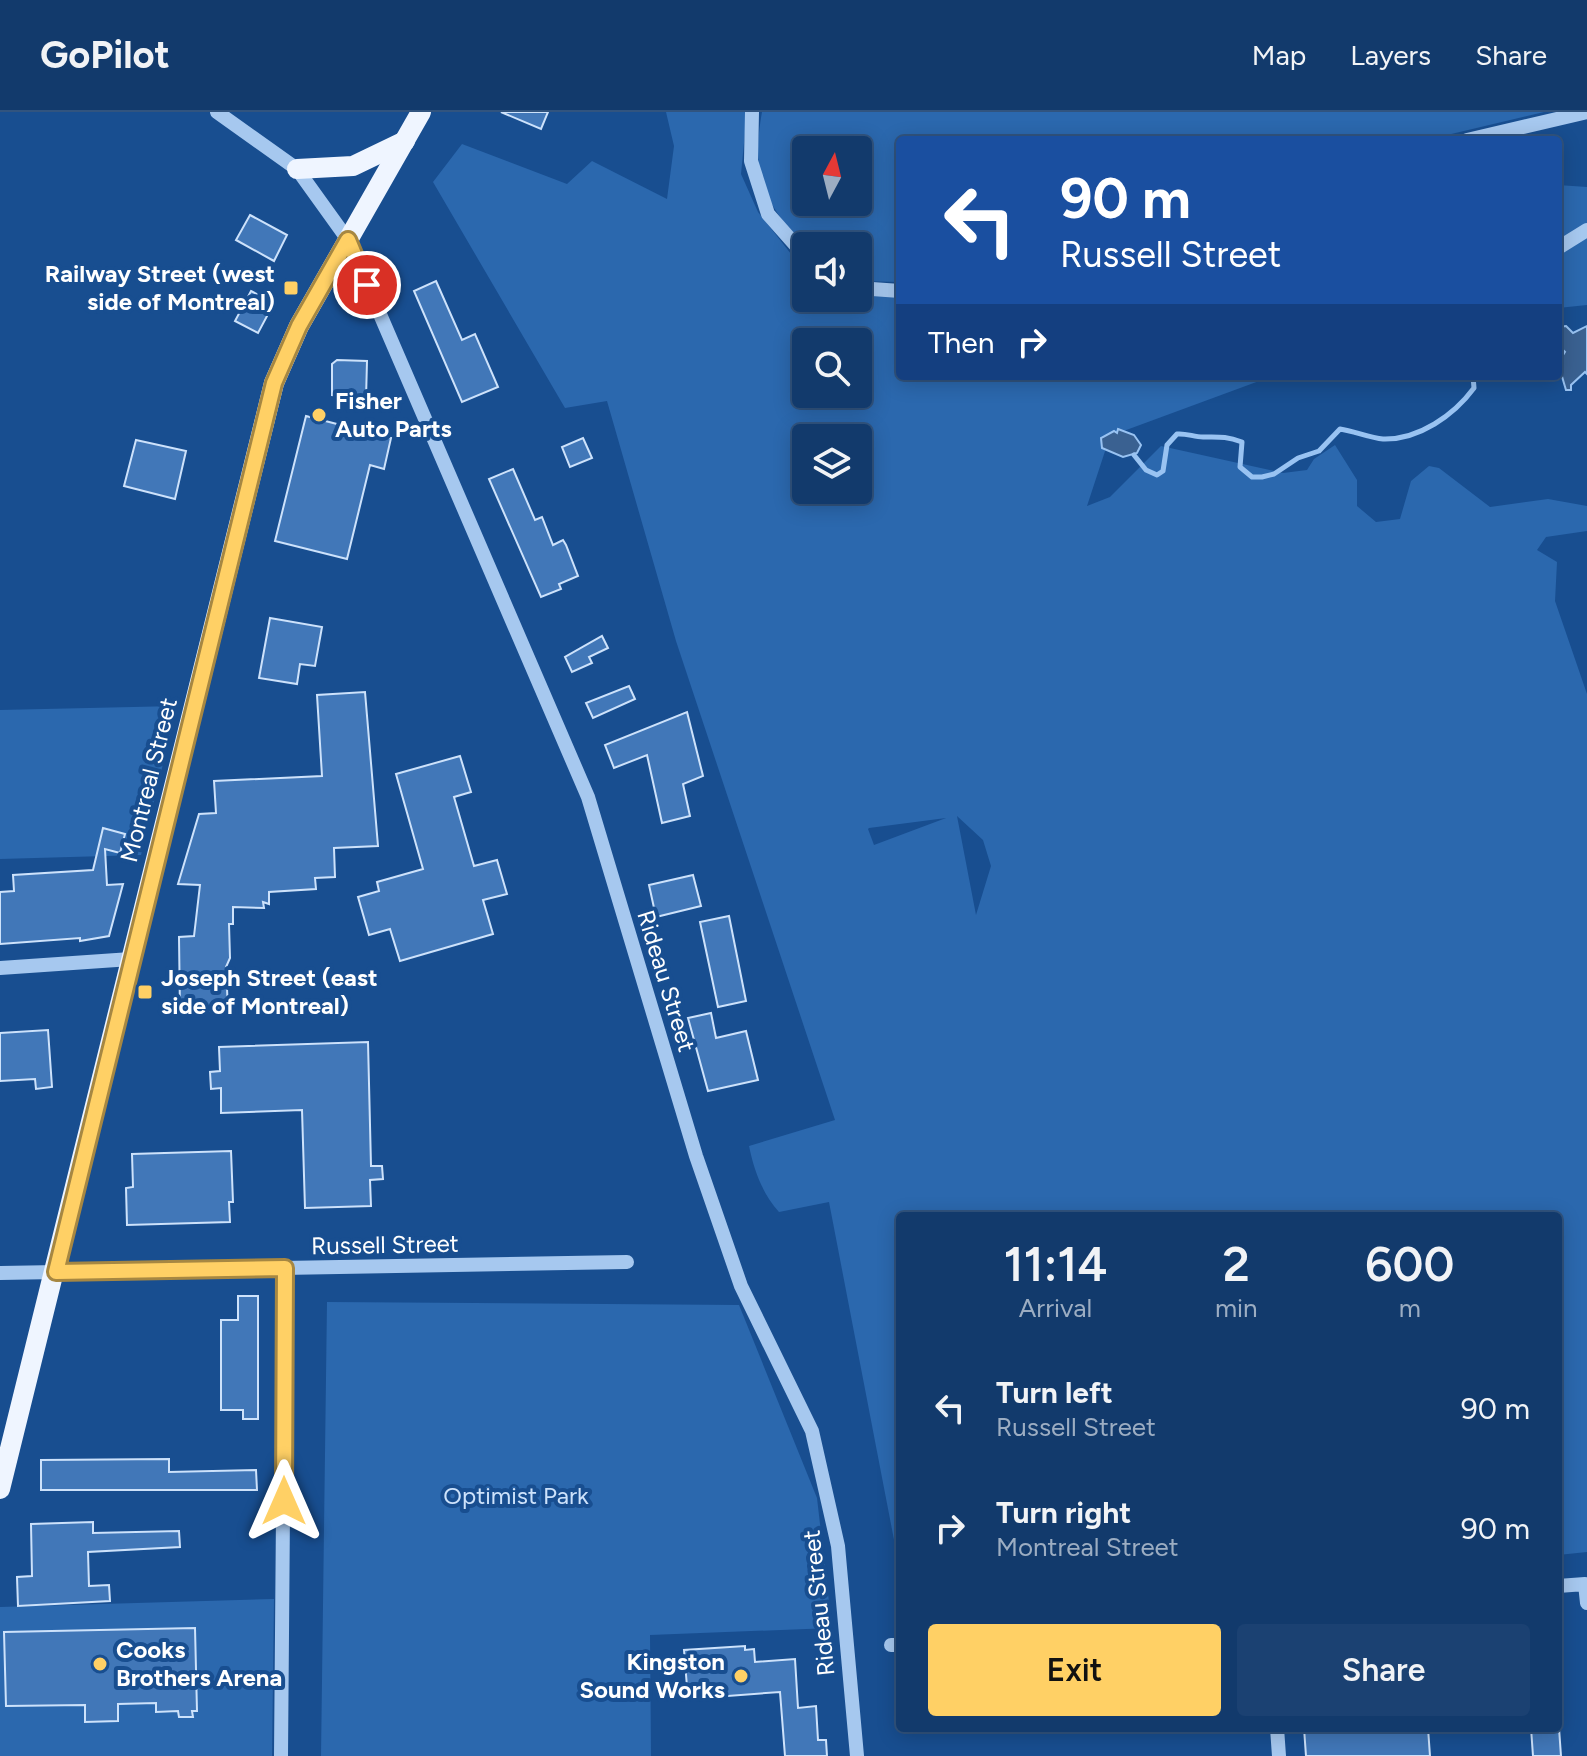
<!DOCTYPE html>
<html lang="en">
<head>
<meta charset="utf-8">
<style>
	body { margin:0; font-family:Figtree,sans-serif; background:#1b4172; color:#f1f3f6; height:100vh; display:flex; flex-direction:column; font-size:30px; white-space:nowrap }
	* { box-sizing:border-box; margin:0 }
	p { font-size:26px; color:#9cadc2 }
	.icon { flex:none; width:44px; height:44px; fill:none; stroke:currentColor; stroke-width:2; stroke-linecap:round; stroke-linejoin:round }
	.map { position:relative; flex:1; overflow:hidden }
	.panel { position:absolute; left:896px; top:1100px; width:666px; height:520px; display:flex; flex-direction:column; background:#123a6c; border-radius:8px; box-shadow:0 4px 20px #0003,0 0 0 2px #31547f }
	.panel>* { flex:none }
	.guide { position:absolute; left:896px; top:24px; width:666px; height:244px; border-radius:8px; box-shadow:0 4px 20px #0003,0 0 0 2px #31547f; background:#1a4fa0; color:#fff; overflow:hidden }
	.needle { width:52px; rotate:7deg }
	.fabs { position:absolute; left:792px; top:24px; display:grid; gap:16px }
	.fabs a { display:grid; place-items:center; width:80px; height:80px; border-radius:8px; background:#123a6c; box-shadow:0 4px 20px #0003,0 0 0 2px #31547f; font-size:40px }
	.pin { position:absolute; display:grid; place-items:center; width:68px; height:68px; color:#fff; margin:-34px; border:4px solid #fff; border-radius:50%; box-shadow:0 2px 8px #0007 }
	.me { position:absolute; width:88px; margin:-44px; rotate:0deg; stroke-linejoin:round; filter:drop-shadow(0 0 6px #0008) }
	.turn { display:flex; align-items:center; gap:28px; height:168px; padding:0 32px; font-size:36px }
	.turn .icon { width:104px; height:104px; stroke-width:2.5 }
	.turn b { display:block; font-size:56px; line-height:68px }
	.then { display:flex; align-items:center; height:76px; padding:0 32px; background:#0003; gap:16px; font-size:30px }
	.eta { display:flex; justify-content:space-evenly; align-items:center; height:136px; text-align:center }
	.eta b { font-size:48px; font-weight:600; line-height:56px }
	.button { display:flex; gap:16px; margin-top:auto; padding:16px 32px }
	.button a { flex:1; height:92px; border-radius:8px; background:#ffd065; color:#111; font-size:32px; font-weight:600; line-height:92px; text-align:center }
	.button a+a { background:#1b4172; color:#f1f3f6 }
	ul { padding:0; list-style:none }
	li { display:flex; align-items:center; gap:24px; height:120px; padding:0 32px }
	li div { flex:1 }
	li b { display:block; font-size:30px }
	li em { font-style:normal }
	header { display:flex; align-items:center; gap:48px; box-sizing:border-box; height:112px; padding:0 40px; background:#123a6c; border-bottom:2px solid #31547f }
	header strong { font-size:38px }
	nav { display:flex; gap:44px; margin-inline-start:auto; font-size:28px }
	.map>svg:first-child { display:block }
</style>
</head>
<body>
<header>
<strong>GoPilot</strong>
<nav><a>Map</a><a>Layers</a><a>Share</a></nav>
</header>
<div class="map">
<svg width="1587" height="1644" viewBox="0 0 1587 1644">
	<rect width="100%" height="100%" fill="#184e90"/>
	<g fill="#2b68ae" fill-rule="evenodd">
		<path d="M666 0H747L741 62 758 100 806 161V186H858V182L900 184V264H1273L1110 324 1087 394 1110 385 1161 334 1283 361 1307 358 1314 347 1335 333 1357 368V394L1376 410 1400 407 1411 369 1429 354 1439 356 1490 395 1548 387 1587 394V419L1546 425 1537 438 1557 450 1555 489 1587 582V1440L1558 1443V1104H900V1459L829 1090 779 1100C762 1081 754 1058 749 1034L835 1008 676 529 607 289 565 296 433 70 462 32 567 72 592 49 667 87 674 34ZM806 230H858V282H806ZM806 326H858V378H806ZM957 704 983 728 991 754 976 803ZM946 706 874 733 868 717 869 716Z"/>
		<path d="M762 0H1544L1426 28H900V170L858 169V134H806V139C765 87 750 68 762 0ZM806 38H858V90H806Z"/>
		<path d="M1558 73 1587 75V193L1558 196Z"/>
		<path d="M177 594 141 743 0 747V598Z"/>
		<path d="M327 1190 739 1193 817 1386 832 1516 650 1523 651 1644H321Z"/>
		<path d="M274 1487 272 1644H0V1495Z"/>
	</g>
	<g fill="#3a6191" stroke="#99c3f2" stroke-width="2">
		<path d="M1566 214 1573 221 1587 214V262L1585 260 1571 273V278H1566L1558 251 1565 240 1558 233V215Z"/>
		<path d="M1118 317 1134 323 1141 333 1137 341 1123 345 1102 336 1101 326 1114 319 1117 321Z"/>
	</g>
	<g fill="none" stroke-linecap="round" stroke-linejoin="round">
		<path stroke="#99c3f2" stroke-width="5" d="M1134 343 1146 358 1157 363 1163 359 1167 333 1177 322C1186 321 1194 325 1203 325 1219 325 1226 324 1242 330L1240 355 1252 365H1262L1274 362 1298 346 1319 339 1340 317C1354 319 1370 326 1383 327 1419 328 1454 303 1474 276L1473 264"/>
	</g>
	<g fill="#4177b8" stroke="#cde2fb" stroke-width="2">
		<path d="M501 0H548L541 17Z"/>
		<path d="M250 103 287 123 274 149 236 128Z"/>
		<path d="M436 169 462 228 475 222 498 275 462 290 414 179Z"/>
		<path d="M251 179 274 191 258 221 235 209Z"/>
		<path d="M337 248 367 249 366 287 332 283V252Z"/>
		<path d="M306 304 391 326 384 357 370 353 347 447 275 429Z"/>
		<path d="M583 326 592 346 570 355 562 335Z"/>
		<path d="M136 328 186 339 175 387 124 374Z"/>
		<path d="M513 357 535 408 542 405 553 433 563 428 566 433 578 464 559 472 561 477 541 485 489 367Z"/>
		<path d="M270 506 322 515 315 554 300 552 297 572 259 566Z"/>
		<path d="M602 524 608 536 589 545 592 551 572 560 565 545Z"/>
		<path d="M629 574 635 587 593 606 586 591Z"/>
		<path d="M365 580 378 734 334 736 335 765 315 766 316 777 269 780V792L263 790 264 796 233 795V812H229L230 846 226 855 228 898 180 900 179 825 194 824 200 773 178 772 199 702 216 701 214 669 322 664 317 583Z"/>
		<path d="M687 600 703 664 683 672 690 704 662 711 647 643 614 656 605 633Z"/>
		<path d="M460 644 471 680 454 685 474 754 497 748 507 782 483 788 493 822 400 849 390 817 369 823 358 785 379 779 377 770 423 757 396 662Z"/>
		<path d="M103 716 125 722 120 741 105 737 107 773 123 772 109 824 80 829V826L0 832V780L14 779 13 763 93 758Z"/>
		<path d="M693 763 701 794 656 805 649 773Z"/>
		<path d="M729 804 746 889 718 895 700 810Z"/>
		<path d="M711 901 716 926 746 919 758 968 708 979 688 906Z"/>
		<path d="M48 918 52 975 36 977 35 967 0 969V921Z"/>
		<path d="M368 930 371 1054H382L383 1067 370 1068 371 1094 305 1096 302 998 221 1001V976L211 977 210 960 220 959 219 935Z"/>
		<path d="M231 1039 233 1090H229L230 1110 127 1113 126 1076 133 1075 132 1042Z"/>
		<path d="M238 1184H258V1307H243V1298H221V1208H238Z"/>
		<path d="M169 1347V1360L256 1358 257 1378H41V1348Z"/>
		<path d="M93 1410V1421L179 1419 180 1435 88 1440 89 1474 109 1473 110 1489 18 1494 17 1465 32 1464 31 1412Z"/>
		<path d="M195 1516 197 1599H192L193 1605H179L178 1599 156 1600V1591L118 1592V1609L85 1610V1593L6 1594 4 1520Z"/>
		<path d="M745 1534V1538L754 1537 755 1550 795 1547 798 1596 816 1594 818 1628H826L827 1644H785L780 1580 688 1587 684 1538Z"/>
		<path d="M1304 1616H1428L1430 1644H1306Z"/>
		<path d="M1531 1616H1559L1561 1644H1533Z"/>
	</g>
	<g fill="none" stroke-linecap="round" stroke-linejoin="round">
		<g stroke="#a6c8ef" stroke-width="14">
			<path d="M217 0 297 57 348 128 588 685 696 1044 741 1174 812 1319 838 1434 857 1644"/>
			<path d="M752 0 751 49 768 102 806 145"/>
			<path d="M1467 28 1587 0"/>
			<path d="M1558 136 1587 118"/>
			<path d="M858 176 900 179"/>
			<path d="M0 856 131 847"/>
			<path d="M0 1161 627 1150"/>
			<path d="M1558 1474 1585 1472 1587 1491"/>
			<path d="M891 1533H900"/>
			<path d="M1277 1616 1279 1644"/>
			<path d="M281 1644 285 1156"/>
		</g>
		<g stroke="#eff5ff" stroke-width="20">
			<path d="M297 57 353 54 405 29"/>
			<path d="M0 1377 274 271 299 214 421 0"/>
		</g>
	</g>
	<g fill="none" stroke-linecap="round" stroke-linejoin="round">
		<defs>
			<path id="route" d="M284 1389 285 1156 56 1160 274 271 299 214 348 128 367 173"/>
		</defs>
		<use href="#route" stroke="#a68742" stroke-width="20"/>
		<use href="#route" stroke="#ffd065" stroke-width="14"/>
	</g>
	<g fill="#ffd065" stroke="#184e90" stroke-width="3">
		<rect x="283" y="168" width="16" height="16" rx="4"/>
		<circle cx="319" cy="303" r="8"/>
		<rect x="137" y="872" width="16" height="16" rx="4"/>
		<circle cx="100" cy="1552" r="8"/>
		<circle cx="741" cy="1564" r="8"/>
	</g>
	<g text-anchor="middle" stroke-width="8" stroke-linejoin="round" paint-order="stroke">
		<g font-size="24" font-weight="bold" fill="#fff" stroke="#184e90" text-anchor="start">
			<text x="275" y="170" text-anchor="end">Railway Street (west<tspan x="275" dy="28">side of Montreal)</tspan></text>
			<text x="335" y="297">Fisher<tspan x="335" dy="28">Auto Parts</tspan></text>
			<text x="161" y="874">Joseph Street (east<tspan x="161" dy="28">side of Montreal)</tspan></text>
			<text x="116" y="1546">Cooks<tspan x="116" dy="28">Brothers Arena</tspan></text>
			<text x="725" y="1558" text-anchor="end">Kingston<tspan x="725" dy="28">Sound Works</tspan></text>
		</g>
		<g font-size="24" fill="#fff" stroke="#184e90">
			<text transform="translate(149 668) rotate(-76)" y="8">Montreal Street</text>
			<text transform="translate(666 869) rotate(73)" y="8">Rideau Street</text>
			<text transform="translate(385 1133) rotate(-1)" y="8">Russell Street</text>
			<text transform="translate(819 1491) rotate(-96)" y="8">Rideau Street</text>
		</g>
		<g font-size="24" fill="#cde2fb" stroke="#184e90">
			<text x="516" y="1392">Optimist Park</text>
		</g>
	</g>
</svg>
<div class="fabs">
<a><svg class="needle" viewBox="-14 -14 28 28"><path d="M0-13l5 13h-10z" fill="#e53935"/><path d="M0 13l5-13h-10z" fill="#9cadc2"/></svg></a>
<a><svg class="icon" aria-label="sound" viewBox="0 0 24 24"><path d="M4 9h4l5-4v14l-5-4H4zM17 9q2 3 0 6"/></svg></a>
<a><svg class="icon" aria-label="search" viewBox="0 0 24 24"><circle cx="10" cy="10" r="6"/><path d="M15 15l6 6"/></svg></a>
<a><svg class="icon" aria-label="layers" viewBox="0 0 24 24"><path d="M12 4l9 5-9 5-9-5zM3 14l9 5 9-5"/></svg></a>
</div>
<div class="pin" style="left:367px;top:173px;background:#d93025"><svg class="icon" aria-label="arrive" viewBox="0 0 24 24"><path d="M6 21V4h12l-3 4 3 4H6"/></svg></div>
<svg class="me" style="left:284px;top:1389px" viewBox="-20 -20 40 40"><path d="M0-17L14 15 0 8-14 15z" fill="#ffd065" stroke="#fff" stroke-width="4"/></svg>
<div class="guide">
<div class="turn"><svg class="icon" aria-label="left" viewBox="0 0 24 24"><path d="M17 20v-9H6M10 6l-5 5 5 5"/></svg><div><b>90 m</b>Russell Street</div></div>
<div class="then">Then<svg class="icon" aria-label="right" viewBox="0 0 24 24"><path d="M7 20v-9h11M14 6l5 5-5 5"/></svg></div>
</div>
<section class="panel">
<div class="eta">
<div><b>11:14</b><p>Arrival</p></div>
<div><b>2</b><p>min</p></div>
<div><b>600</b><p>m</p></div>
</div>
<ul>
<li><svg class="icon" aria-label="left" viewBox="0 0 24 24"><path d="M17 20v-9H6M10 6l-5 5 5 5"/></svg><div><b>Turn left</b><p>Russell Street</p></div><em>90 m</em></li>
<li><svg class="icon" aria-label="right" viewBox="0 0 24 24"><path d="M7 20v-9h11M14 6l5 5-5 5"/></svg><div><b>Turn right</b><p>Montreal Street</p></div><em>90 m</em></li>
</ul>
<div class="button"><a>Exit</a><a>Share</a></div>
</section>
</div>
</body>
</html>
